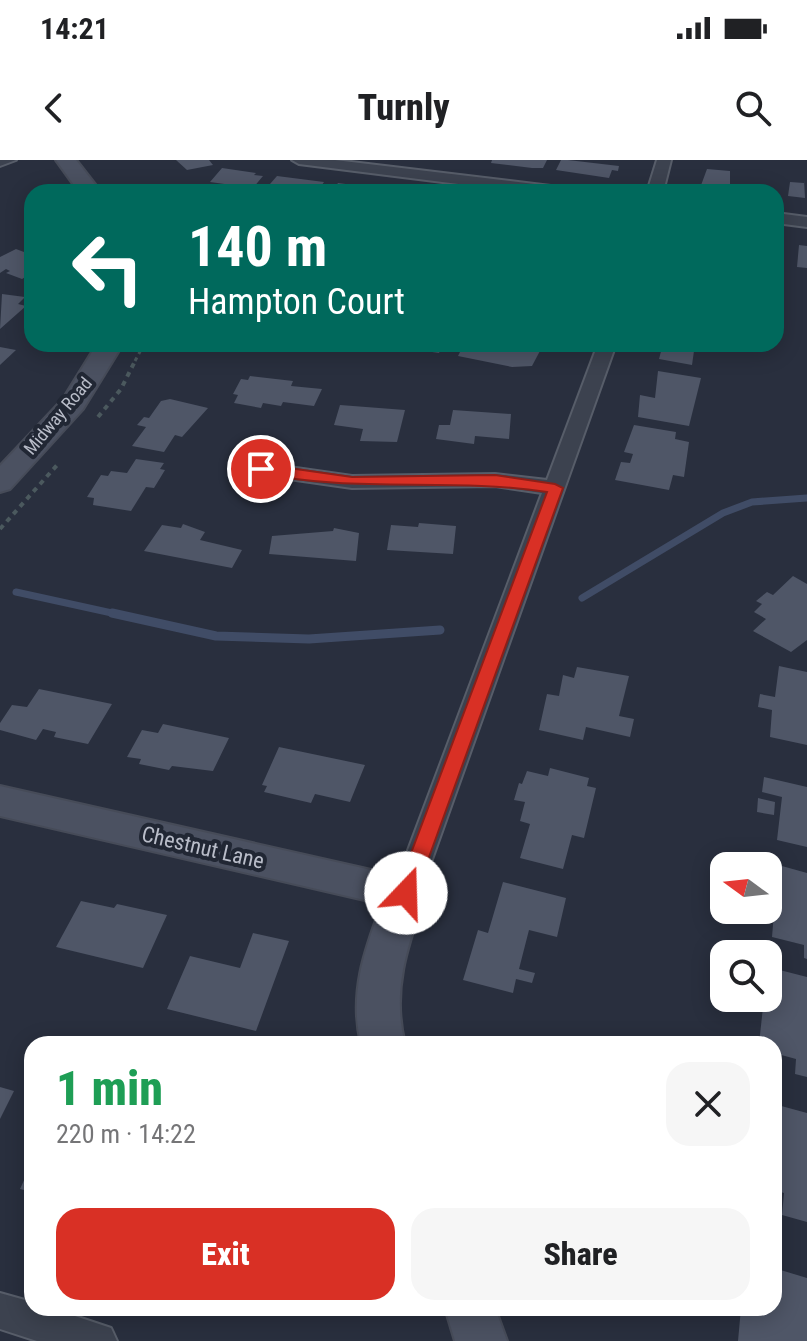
<!DOCTYPE html>
<html lang="en">
<head>
<meta charset="utf-8">
<style>
	body { margin:0; font-family:"Roboto Condensed",sans-serif; background:#f6f6f6; color:#202124; height:100vh; display:flex; flex-direction:column; font-size:30px; white-space:nowrap }
	* { box-sizing:border-box; margin:0 }
	p { font-size:26px; color:#757577 }
	.icon { flex:none; width:44px; height:44px; fill:none; stroke:currentColor; stroke-width:2; stroke-linecap:round; stroke-linejoin:round }
	.map { position:relative; flex:1; overflow:hidden }
	.details { position:absolute; left:24px; top:876px; width:758px; height:280px; display:flex; flex-direction:column; background:#fff; border-radius:24px; box-shadow:0 4px 20px #0003 }
	.details>* { flex:none }
	.guide { position:absolute; left:24px; top:24px; width:760px; height:168px; border-radius:24px; box-shadow:0 4px 20px #0003; background:#00695c; color:#fff; overflow:hidden }
	.needle { width:52px; rotate:285deg }
	.fabs { position:absolute; left:710px; top:692px; display:grid; gap:16px }
	.fabs a { display:grid; place-items:center; width:72px; height:72px; border-radius:16px; background:#fff; box-shadow:0 4px 20px #0003; font-size:40px }
	.pin { position:absolute; display:grid; place-items:center; width:68px; height:68px; color:#fff; margin:-34px; border:4px solid #fff; border-radius:50%; box-shadow:0 2px 8px #0007 }
	.me { position:absolute; width:88px; margin:-44px; rotate:21deg; stroke-linejoin:round; filter:drop-shadow(0 0 6px #0008) }
	.turn { display:flex; align-items:center; gap:28px; height:168px; padding:0 32px; font-size:36px }
	.turn .icon { width:104px; height:104px; stroke-width:2.5 }
	.turn b { display:block; font-size:56px; line-height:68px }
	.round { display:grid; place-items:center; flex:none; width:84px; height:84px; border-radius:24px; background:#f6f6f6 }
	.overview { display:flex; align-items:center; justify-content:space-between; height:136px; padding:0 32px }
	h1 { font-size:48px; font-weight:800; line-height:60px; color:#1e9e55 }
	.cta { display:flex; gap:16px; margin-top:auto; padding:16px 32px }
	.cta a { flex:1; height:92px; border-radius:24px; background:#d93025; color:#fff; font-size:32px; font-weight:800; line-height:92px; text-align:center }
	.cta a+a { background:#f6f6f6; color:#202124 }
	.status { display:flex; justify-content:space-between; align-items:center; height:56px; padding:0 40px; background:#fff; direction:ltr }
	.status svg { height:22px; fill:currentColor }
	header { display:flex; justify-content:space-between; align-items:center; height:104px; padding:0 32px; background:#fff; font-size:36px; font-weight:800 }
	.map>svg:first-child { display:block }
</style>
</head>
<body>
<div class="status"><b>14:21</b><svg viewBox="0 0 49 12"><path d="M0 12V9h3v3zM5 12V6h3v6zM10 12V3h3v9zM15 12V0h3v12zM26 1h20v11H26zM47 4h2v5h-2z"/></svg></div>
<header><svg class="icon" aria-label="back" viewBox="0 0 24 24"><path d="M15 5l-7 7 7 7"/></svg>Turnly<svg class="icon" aria-label="search" viewBox="0 0 24 24"><circle cx="10" cy="10" r="6"/><path d="M15 15l6 6"/></svg></header>
<div class="map">
<svg width="807" height="1181" viewBox="0 0 807 1181">
	<rect width="100%" height="100%" fill="#292f3e"/>
	<g fill="none" stroke-linecap="round" stroke-linejoin="round">
		<g stroke="#404c66" stroke-width="7">
			<path d="M16 432 121 455"/>
			<path d="M582 438 723 353 752 342 807 338"/>
		</g>
		<path stroke="#404c66" stroke-width="9" d="M112 453 216 476 309 479 440 470"/>
	</g>
	<g fill="#4f5667">
		<path d="M176 0H209L213 5 187 10Z"/>
		<path d="M492 0H547L543 8H532L491 3Z"/>
		<path d="M561 0H568L619 6 618 11 612 10 609 18 556 10Z"/>
		<path d="M222 8 256 13 254 15 263 16 253 28 210 22Z"/>
		<path d="M707 9 730 11V25L727 24 726 30 700 28Z"/>
		<path d="M277 16 324 22 317 32 270 24Z"/>
		<path d="M804 20 805 38 788 36 790 22 804 23Z"/>
		<path d="M338 23 361 26 376 32H332Z"/>
		<path d="M799 85 807 86V108L797 107Z"/>
		<path d="M16 89 32 95V113L22 119 6 113 10 111 6 109 0 113V97Z"/>
		<path d="M2 134 25 137 18 144 26 146 0 169Z"/>
		<path d="M399 184H443L439 193 398 187Z"/>
		<path d="M464 184H523L541 189 532 206 512 207 458 196Z"/>
		<path d="M663 184H695L692 205 659 199Z"/>
		<path d="M0 187 16 190 0 205Z"/>
		<path d="M658 211 701 218 689 266 638 257 640 235 655 238Z"/>
		<path d="M250 216 293 221 291 226 322 229 314 246 283 242 281 246 263 243 261 248 234 243 238 235 233 234 241 219 248 220Z"/>
		<path d="M170 239 208 248 182 277 175 275 164 292 132 286 146 267 137 265 144 257 149 258 161 241Z"/>
		<path d="M340 245 405 250 397 282 360 281 363 269 334 265Z"/>
		<path d="M453 250 511 254 509 279 475 276 474 284 436 279 439 265H450Z"/>
		<path d="M634 265 676 272 675 279 689 282 684 317 673 315 669 330 615 320 621 302 630 303 633 294 624 292Z"/>
		<path d="M136 299 164 303 160 309 165 310 154 328 146 327 131 351 93 345 94 338 87 337 101 315 108 316 111 311 127 313Z"/>
		<path d="M419 363 456 366 453 394 387 390 391 365 418 367Z"/>
		<path d="M183 364 205 372 200 380 242 390 232 408 144 391 162 365 181 368Z"/>
		<path d="M334 368 359 373 356 401 269 394 272 376 333 371Z"/>
		<path d="M793 416 807 424V480L791 492 753 471 766 459 754 452 762 444 756 441 767 432 773 435Z"/>
		<path d="M779 506 807 512V585L770 577 772 550 758 547 760 534 775 537Z"/>
		<path d="M577 507 629 516 619 556 634 559 630 577 586 567 583 580 539 570 547 534 559 536 563 515 574 518Z"/>
		<path d="M39 529 112 544 88 584 54 577 56 572 43 569 36 580 0 570V563L12 545 27 547Z"/>
		<path d="M163 564 229 578 213 611 172 606 169 610 139 604 141 599 127 597 142 570 158 573Z"/>
		<path d="M279 587 365 605 350 642 315 634 311 643 264 632 267 626 262 625Z"/>
		<path d="M550 608 589 618 587 626 596 628 584 678 572 675 563 709 520 698 530 664 520 661 525 642 514 640 519 623 522 624 527 611 548 616Z"/>
		<path d="M764 617 807 627V687L777 680 782 637 762 632Z"/>
		<path d="M758 638 775 642 774 655 757 652Z"/>
		<path d="M764 701 807 713V799L804 798V785L772 777 775 740 768 739V706H763Z"/>
		<path d="M503 722 566 738 557 777 529 770 519 809 535 813 532 823 516 819 513 833 463 820 478 770 488 773Z"/>
		<path d="M81 741 114 748 117 744 167 755 143 808 56 787Z"/>
		<path d="M253 773 289 781 256 871 167 849 190 796 240 808Z"/>
		<path d="M768 807 807 817V917L795 914 796 899 774 893V884H759L764 838H768Z"/>
		<path d="M0 927 14 931 0 959Z"/>
		<path d="M774 944 807 953V1062L782 1055 784 1033 774 1030Z"/>
		<path d="M32 1003V1032L20 1029Z"/>
		<path d="M774 1108 807 1118V1181H738L741 1148H774Z"/>
	</g>
	<g fill="none" stroke-linecap="round" stroke-linejoin="round">
		<defs>
			<g id="street">
				<path d="M0 0H16L0 6Z"/>
				<path d="M292 0H335L559 27 567 32H522L299 4Z"/>
				<path d="M657 0H671L663 32H647Z"/>
				<path d="M776 53 807 57V67L776 63Z"/>
				<path d="M598 184H616L420 733 416 742 406 745 396 742 392 733 542 333 495 326 352 328 261 315 251 309 261 303 352 316 495 314 547 320Z"/>
				<path d="M0 1133 32 1142V1148H51L111 1168 117 1181H37L0 1169Z"/>
			</g>
			<g id="secondary">
				<path d="M56 0H76L101 32H79Z"/>
				<path d="M97 184H123L83 249 10 329 0 332V306L63 239Z"/>
				<path d="M0 626 420 721 426 733C408 784 391 830 405 884H361C349 834 364 791 382 744L0 656Z"/>
				<path d="M445 1148H495L507 1181H455Z"/>
			</g>
		</defs>
		<use href="#street" stroke="#575d69" stroke-width="4"/>
		<use href="#secondary" stroke="#464b58" stroke-width="4"/>
		<path stroke="#4b595e" stroke-width="3" stroke-dasharray="4 4" stroke-linecap="butt" d="M135 201 144 184"/>
		<g stroke="#4b595e" stroke-width="4" stroke-dasharray="5 5" stroke-linecap="butt">
			<path d="M98 257 121 229 136 199"/>
			<path d="M0 369 58 304"/>
		</g>
		<use href="#street" fill="#3c424f" fill-rule="evenodd"/>
		<use href="#secondary" fill="#4b5161" fill-rule="evenodd"/>
	</g>
	<path fill="#d93025" stroke="#8d1f18" stroke-width="2" d="M261 304 352 317 495 315 555 324 563 328 416 733 406 742 396 733 547 332C450 317 352 334 256 312L254 309Z"/>
	<g text-anchor="middle" stroke-width="8" stroke-linejoin="round" paint-order="stroke">
		<g font-size="18" fill="#b9bdc9" stroke="#212734">
			<text transform="translate(58 256) rotate(-50)" y="6">Midway Road</text>
		</g>
		<g font-size="22" fill="#b9bdc9" stroke="#212734">
			<text transform="translate(203 687) rotate(13)" y="8">Chestnut Lane</text>
		</g>
	</g>
</svg>
<div class="fabs">
<a><svg class="needle" viewBox="-14 -14 28 28"><path d="M0-13l5 13h-10z" fill="#e53935"/><path d="M0 13l5-13h-10z" fill="#757577"/></svg></a>
<a><svg class="icon" aria-label="search" viewBox="0 0 24 24"><circle cx="10" cy="10" r="6"/><path d="M15 15l6 6"/></svg></a>
</div>
<div class="pin" style="left:261px;top:309px;background:#d93025"><svg class="icon" aria-label="arrive" viewBox="0 0 24 24"><path d="M6 21V4h12l-3 4 3 4H6"/></svg></div>
<svg class="me" style="left:406px;top:733px" viewBox="-20 -20 40 40"><circle r="19" fill="#fff"/><path d="M0-13L10 11 0 6-10 11z" fill="#d93025"/></svg>
<div class="guide">
<div class="turn"><svg class="icon" aria-label="left" viewBox="0 0 24 24"><path d="M17 20v-9H6M10 6l-5 5 5 5"/></svg><div><b>140 m</b>Hampton Court</div></div>
</div>
<section class="details">
<div class="overview"><div><h1>1 min</h1><p>220 m · 14:22</p></div><a class="round"><svg class="icon" aria-label="close" viewBox="0 0 24 24"><path d="M6 6l12 12M18 6L6 18"/></svg></a></div>
<div class="cta"><a>Exit</a><a>Share</a></div>
</section>
</div>
</body>
</html>
